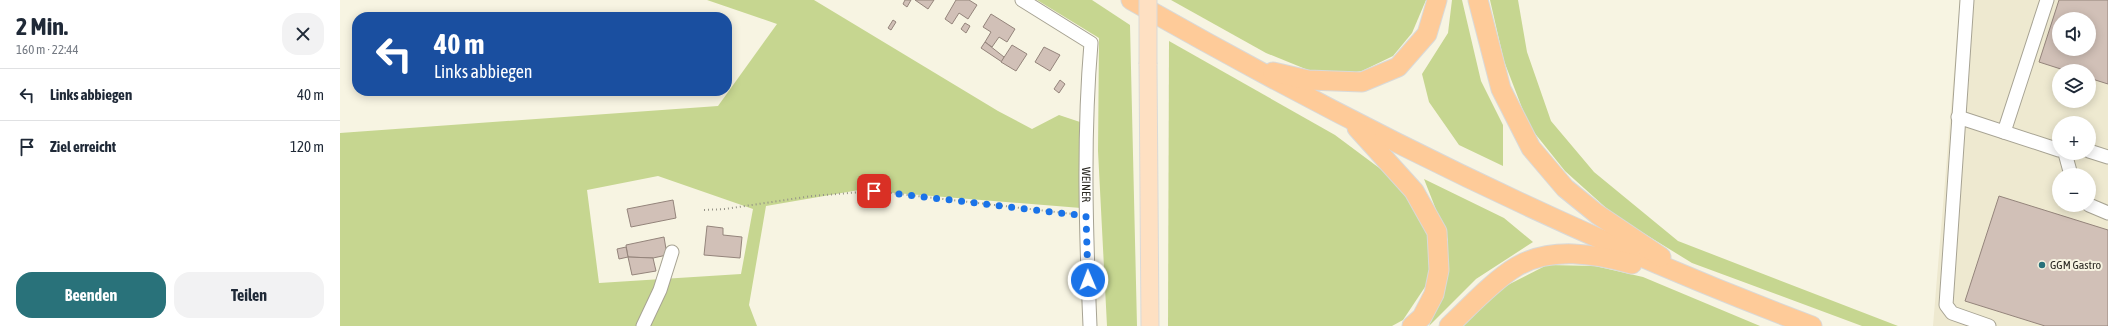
<!DOCTYPE html>
<html lang="de">
<head>
<meta charset="utf-8">
<style>
	body { margin:0; font-family:"Asap Condensed",sans-serif; background:#f2f2f3; color:#1f2937; height:100vh; display:flex; flex-direction:column; font-size:15px; white-space:nowrap }
	* { box-sizing:border-box; margin:0 }
	p { font-size:13px; color:#747a83 }
	.icon { flex:none; width:22px; height:22px; fill:none; stroke:currentColor; stroke-width:2; stroke-linecap:round; stroke-linejoin:round }
	.map { position:relative; flex:1; overflow:hidden }
	.side { display:flex; flex-direction:column; background:#fff; width:340px }
	.side>* { flex:none }
	.guide { position:absolute; left:12px; top:12px; width:380px; height:84px; border-radius:16px; box-shadow:0 2px 10px #0003; background:#1a4fa0; color:#fff; overflow:hidden }
	.fabs { position:absolute; left:1712px; top:12px; display:grid; gap:8px }
	.fabs a { display:grid; place-items:center; width:44px; height:44px; border-radius:50%; background:#fff; box-shadow:0 2px 10px #0003; font-size:20px }
	.pin { position:absolute; display:grid; place-items:center; width:34px; height:34px; color:#fff; margin:-17px; border-radius:8px; box-shadow:0 2px 6px #0006 }
	.me { position:absolute; width:44px; margin:-22px; rotate:359deg; stroke-linejoin:round; filter:drop-shadow(0 0 3px #0008) }
	.turn { display:flex; align-items:center; gap:14px; height:84px; padding:0 16px; font-size:18px }
	.turn .icon { width:52px; height:52px; stroke-width:2.5 }
	.turn b { display:block; font-size:28px; line-height:34px }
	.round { display:grid; place-items:center; flex:none; width:42px; height:42px; border-radius:16px; background:#f2f2f3 }
	.summary { display:flex; align-items:center; justify-content:space-between; height:68px; padding:0 16px }
	h1 { font-size:24px; font-weight:700; line-height:30px }
	.cta { display:flex; gap:8px; margin-top:auto; padding:8px 16px }
	.cta a { flex:1; height:46px; border-radius:16px; background:#29727a; color:#fff; font-size:16px; font-weight:700; line-height:46px; text-align:center }
	.cta a+a { background:#f2f2f3; color:#1f2937 }
	ul { padding:0; list-style:none }
	li { display:flex; align-items:center; gap:12px; height:52px; padding:0 16px; border-top:1px solid #e0e1e3 }
	li div { flex:1 }
	li b { display:block; font-size:15px }
	li em { font-style:normal }
	main { display:flex; flex:1; min-height:0 }
	.map>svg:first-child { display:block }
</style>
</head>
<body>
<main>
<section class="side">
<div class="summary"><div><h1>2 Min.</h1><p>160 m · 22:44</p></div><a class="round"><svg class="icon" aria-label="close" viewBox="0 0 24 24"><path d="M6 6l12 12M18 6L6 18"/></svg></a></div>
<ul>
<li><svg class="icon" aria-label="left" viewBox="0 0 24 24"><path d="M17 20v-9H6M10 6l-5 5 5 5"/></svg><div><b>Links abbiegen</b></div><em>40 m</em></li>
<li><svg class="icon" aria-label="arrive" viewBox="0 0 24 24"><path d="M6 21V4h12l-3 4 3 4H6"/></svg><div><b>Ziel erreicht</b></div><em>120 m</em></li>
</ul>
<div class="cta"><a>Beenden</a><a>Teilen</a></div>
</section>
<div class="map">
<svg width="1768" height="326" viewBox="0 0 1768 326">
	<rect width="100%" height="100%" fill="#f7f4e2"/>
	<path fill="#eee9d0" fill-rule="evenodd" d="M1620 0H1768V326H1593ZM1719 19H1749V49H1719ZM1719 71H1749V101H1719ZM1719 123H1749V153H1719ZM1719 175H1749V205H1719Z"/>
	<g fill="#c6d690" fill-rule="evenodd">
		<path d="M367 0H474L658 111 692 129 719 115 740 122 741 208 519 190 426 206 409 305 417 326H0V133L378 106 437 24ZM318 176 413 209 401 274 259 283 247 190Z"/>
		<path d="M697 0H752L790 25 797 326H767L758 151 759 38Z"/>
		<path d="M831 0H1086L1072 33 1053 56 1022 71 993 76 968 70 926 53Z"/>
		<path d="M1112 0H1122L1141 81 1163 125V166L1119 145 1089 102 1082 74 1108 33Z"/>
		<path d="M1150 0H1178L1187 52 1211 121 1254 172 1338 241 1558 326H1522L1352 263 1274 215 1225 171 1189 126 1164 61Z"/>
		<path d="M829 41 995 135 1050 176 1069 195 1095 241 1087 284 1063 320 1052 326H828Z"/>
		<path d="M1084 179 1164 218 1193 242 1136 279 1089 326 1108 277V240Z"/>
		<path d="M1207 265 1255 266 1303 277 1420 326H1117L1156 291Z"/>
	</g>
	<g fill="#d1c0b7" stroke="#94847b" fill-rule="evenodd">
		<path d="M565 0H571L567 7 563 4Z"/>
		<path d="M575 0H594L588 9Z"/>
		<path d="M616 0H629L637 5 628 19 619 13 612 24 605 19Z"/>
		<path d="M1719 0H1768V84L1749 78V71H1727L1699 62ZM1719 19H1749V49H1719Z"/>
		<path d="M651 14 675 29 667 42 659 37 652 47 645 42 651 32 643 27Z"/>
		<path d="M553 20 556 22 551 30 548 28Z"/>
		<path d="M625 23 630 26 626 33 621 29Z"/>
		<path d="M645 42 664 57 662 62 641 48Z"/>
		<path d="M672 45 687 54 676 71 661 62Z"/>
		<path d="M704 47 720 55 710 71 695 62Z"/>
		<path d="M720 80 725 84 719 93 714 89Z"/>
		<path d="M1659 196 1768 230V326H1705L1625 301Z"/>
		<path d="M333 200 336 218 291 227 287 209Z"/>
		<path d="M367 226 383 228V235L402 237 400 258 364 255Z"/>
		<path d="M324 237 327 255 313 258 288 257 286 245Z"/>
		<path d="M286 247 288 257 279 259 277 249Z"/>
		<path d="M288 257 313 258 316 271 292 275Z"/>
	</g>
	<g fill="none" stroke-linecap="round" stroke-linejoin="round">
		<defs>
			<g id="minor">
				<path id="s1" d="M682 0 751 43C743 137 746 232 750 326"/>
				<path d="M1627 0 1606 305 1612 313 1649 326"/>
				<path d="M1618 117 1719 150"/>
				<path d="M1664 132 1707 0"/>
				<path d="M1749 151 1768 157"/>
				<path d="M1725 153 1731 175"/>
				<path d="M1749 205 1768 213"/>
				<path d="M303 326 320 290 332 252"/>
			</g>
			<path id="major" d="M808 64 810 326"/>
			<g id="highway">
				<path d="M791 0C1010 125 1236 237 1472 326"/>
				<path d="M1138 0 1161 89 1191 148 1225 188 1257 214 1321 257"/>
				<path d="M933 72 968 80 1022 82 1058 67 1087 34 1097 0"/>
				<path d="M1017 128 1074 191 1097 232 1099 270 1094 294 1082 317 1072 326"/>
				<path d="M1109 326C1128 308 1154 280 1176 267 1211 246 1255 254 1292 264"/>
			</g>
		</defs>
		<use href="#minor" stroke="#a7a393" stroke-width="15"/>
		<use href="#major" stroke="#d9d9d8" stroke-width="19"/>
		<use href="#highway" stroke="#d9d9d8" stroke-width="21"/>
		<path stroke="#959387" stroke-width="2" stroke-dasharray="1 3" stroke-linecap="butt" d="M364 210 385 209 472 196 534 191 733 214"/>
		<use href="#minor" stroke="#fff" stroke-width="13"/>
		<use href="#major" stroke="#fee0c2" stroke-width="17"/>
		<use href="#highway" stroke="#fecb99" stroke-width="19"/>
		<defs>
			<path id="major-bridge" d="M808 64V0"/>
		</defs>
		<use href="#major-bridge" stroke="#d9d9d8" stroke-width="19" stroke-linecap="butt"/>
		<use href="#major-bridge" stroke="#fee0c2" stroke-width="17"/>
	</g>
	<g fill="none" stroke-linecap="round" stroke-linejoin="round">
		<path stroke="#1a73e8" stroke-width="7" stroke-dasharray="0 12.6" d="M534 191 746 216 748 280"/>
	</g>
	<circle fill="#29727a" stroke="#f7f4e2" stroke-width="1.5" cx="1702" cy="265" r="4"/>
	<g text-anchor="middle" stroke-width="4" stroke-linejoin="round" paint-order="stroke">
		<g font-size="12" fill="#2c2a24" stroke="#f7f4e2">
			<text dy="4" stroke="none"><textPath href="#s1" startOffset="223">WEINER</textPath></text>
		</g>
		<g font-size="12" fill="#2c2a24" stroke="#f7f4e2" text-anchor="start">
			<text x="1710" y="269">GGM Gastro</text>
		</g>
	</g>
</svg>
<div class="fabs">
<a><svg class="icon" aria-label="sound" viewBox="0 0 24 24"><path d="M4 9h4l5-4v14l-5-4H4zM17 9q2 3 0 6"/></svg></a>
<a><svg class="icon" aria-label="layers" viewBox="0 0 24 24"><path d="M12 4l9 5-9 5-9-5zM3 14l9 5 9-5"/></svg></a>
<a>+</a>
<a>−</a>
</div>
<div class="pin" style="left:534px;top:191px;background:#d93025"><svg class="icon" aria-label="arrive" viewBox="0 0 24 24"><path d="M6 21V4h12l-3 4 3 4H6"/></svg></div>
<svg class="me" style="left:748px;top:280px" viewBox="-20 -20 40 40"><circle r="17" fill="#1a73e8" stroke="#fff" stroke-width="3"/><path d="M0-11L8 9 0 5-8 9z" fill="#fff"/></svg>
<div class="guide">
<div class="turn"><svg class="icon" aria-label="left" viewBox="0 0 24 24"><path d="M17 20v-9H6M10 6l-5 5 5 5"/></svg><div><b>40 m</b>Links abbiegen</div></div>
</div>
</div>
</main>
</body>
</html>
